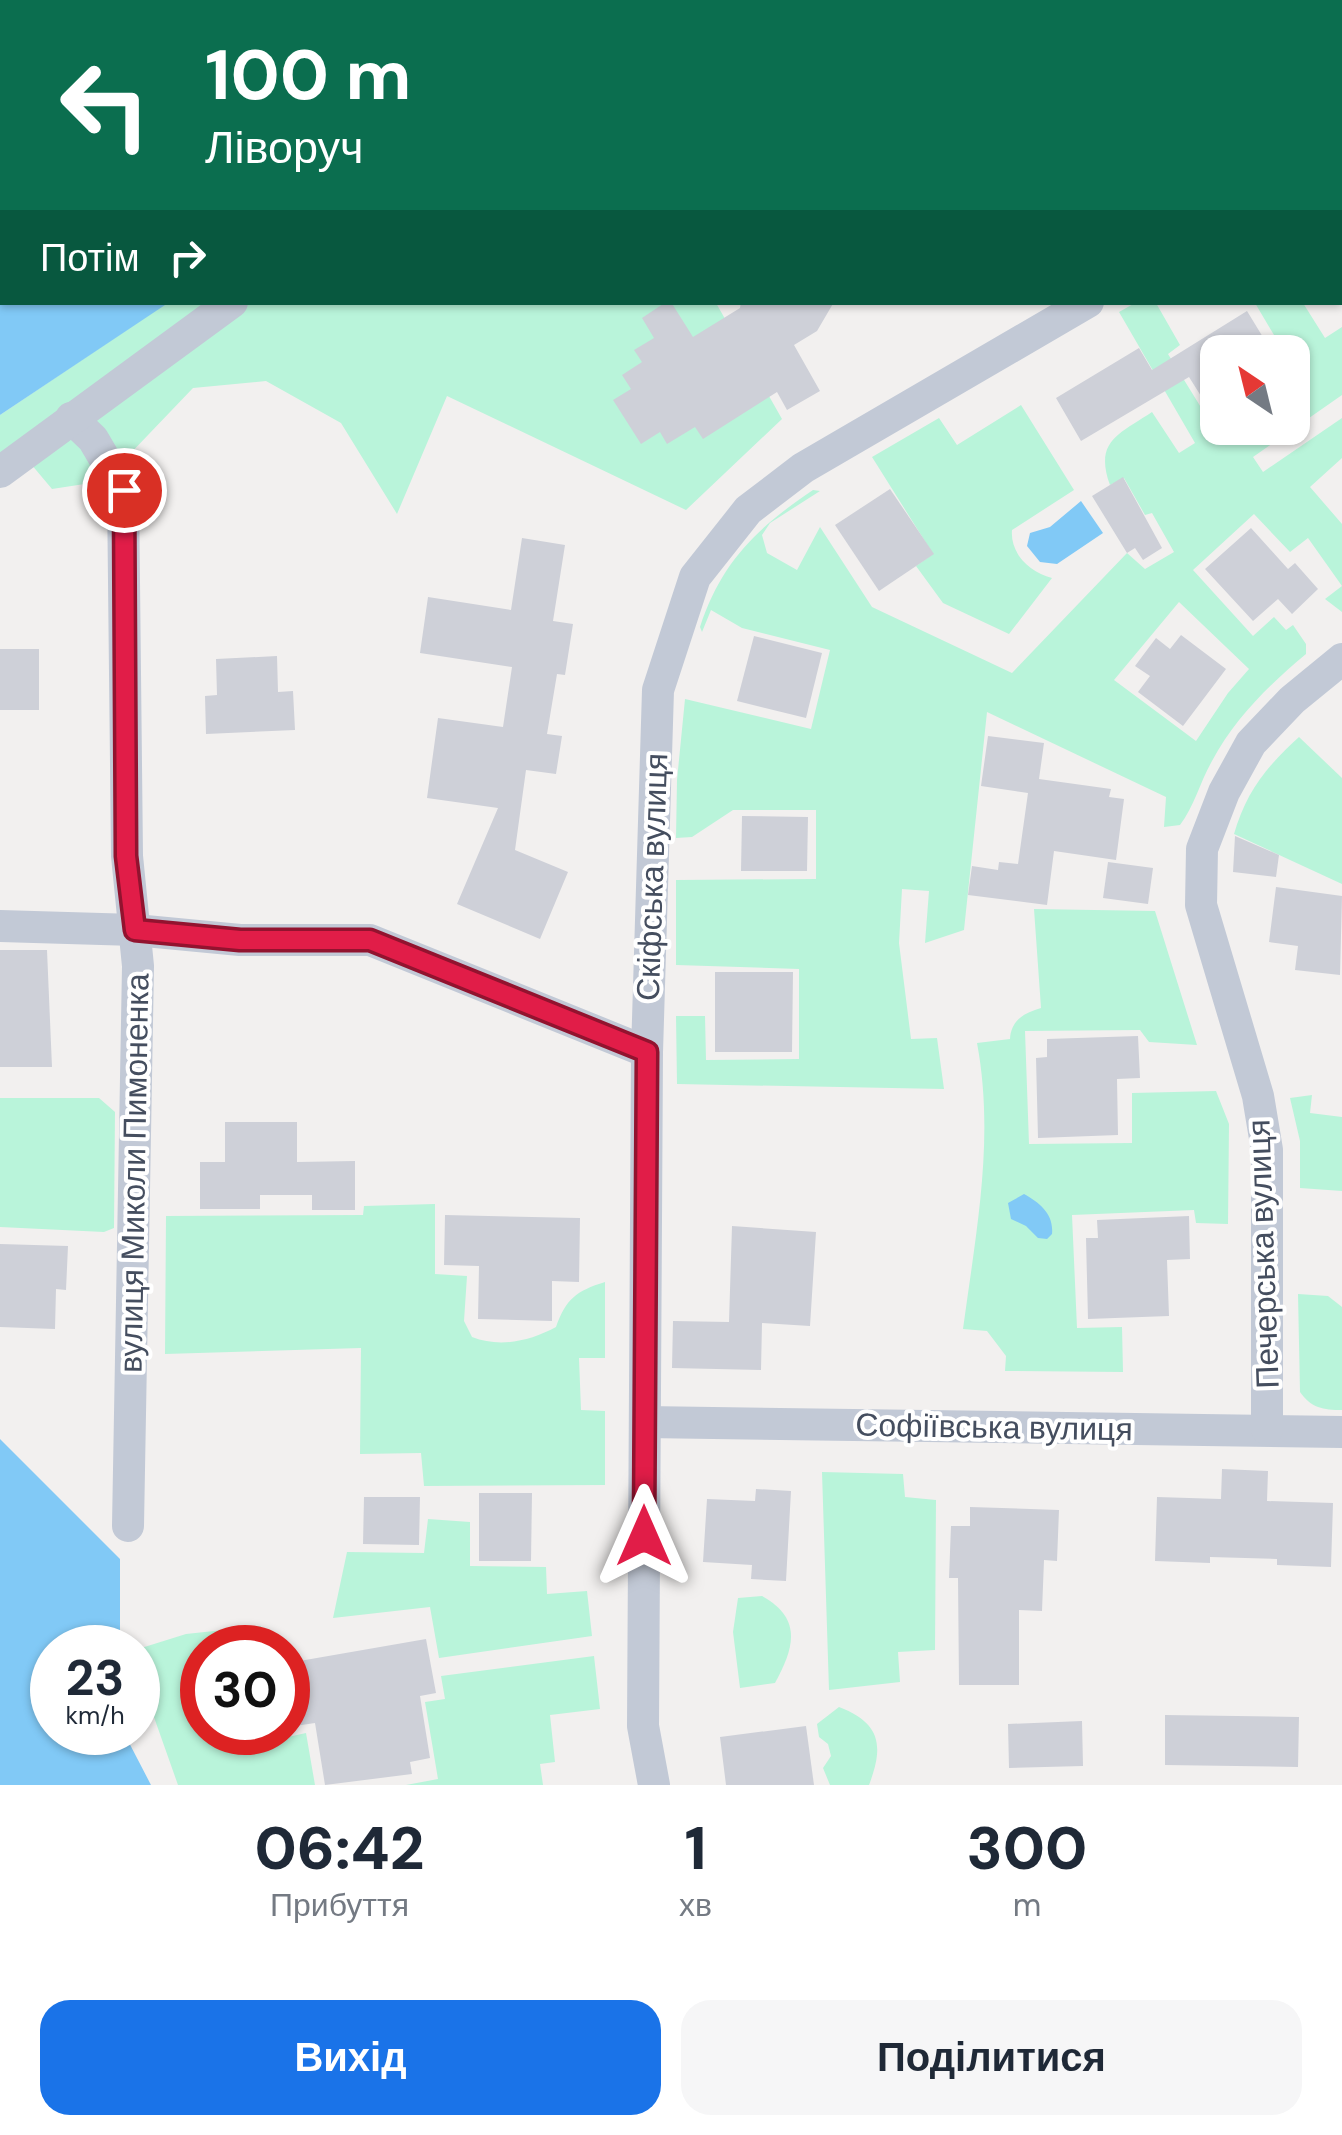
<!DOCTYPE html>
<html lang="uk">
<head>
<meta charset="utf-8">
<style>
	body { margin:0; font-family:"DM Sans",sans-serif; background:#f6f6f7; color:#1f2937; height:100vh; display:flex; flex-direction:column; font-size:38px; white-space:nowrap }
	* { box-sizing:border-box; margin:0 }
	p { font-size:32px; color:#747a83 }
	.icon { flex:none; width:55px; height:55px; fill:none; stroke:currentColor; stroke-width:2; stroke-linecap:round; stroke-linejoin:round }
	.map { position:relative; height:1785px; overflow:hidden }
	.sheet { display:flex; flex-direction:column; background:#fff; flex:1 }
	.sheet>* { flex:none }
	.banner { position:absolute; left:0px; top:0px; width:1342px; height:305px; box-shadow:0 2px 8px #0004; background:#0b6e4f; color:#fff; overflow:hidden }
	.needle { width:65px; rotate:325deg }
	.buttons { position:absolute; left:1200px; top:335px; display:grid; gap:20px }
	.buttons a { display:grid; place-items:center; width:110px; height:110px; border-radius:20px; background:#fff; box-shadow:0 2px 8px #0004; font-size:50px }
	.speed { position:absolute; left:30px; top:1625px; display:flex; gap:20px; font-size:50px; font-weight:700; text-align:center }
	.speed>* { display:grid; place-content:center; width:130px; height:130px; border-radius:50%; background:#fff; box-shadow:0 2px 8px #0004; line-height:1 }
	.speed small { font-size:25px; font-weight:400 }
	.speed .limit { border:15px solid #d22; background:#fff; color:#111 }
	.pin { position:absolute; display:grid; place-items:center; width:85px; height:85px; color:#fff; margin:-42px; border:5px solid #fff; border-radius:50%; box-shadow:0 2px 10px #0007 }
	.me { position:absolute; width:110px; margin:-55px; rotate:0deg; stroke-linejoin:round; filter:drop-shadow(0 0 8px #0008) }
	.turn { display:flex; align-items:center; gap:35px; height:210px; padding:0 40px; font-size:45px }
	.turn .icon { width:130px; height:130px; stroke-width:2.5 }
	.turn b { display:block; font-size:70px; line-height:85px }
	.then { display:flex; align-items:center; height:95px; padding:0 40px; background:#0003; gap:20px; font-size:38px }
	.eta { display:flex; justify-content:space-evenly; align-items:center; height:170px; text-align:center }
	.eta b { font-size:60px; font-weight:800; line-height:70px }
	.cta { display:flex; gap:20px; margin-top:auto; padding:20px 40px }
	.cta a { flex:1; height:115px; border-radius:30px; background:#1a73e8; color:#fff; font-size:40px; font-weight:800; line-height:115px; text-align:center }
	.cta a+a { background:#f6f6f7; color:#1f2937 }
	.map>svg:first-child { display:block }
</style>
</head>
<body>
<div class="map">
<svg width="1342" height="1785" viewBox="0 0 1342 1785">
	<rect width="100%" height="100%" fill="#f2f0ef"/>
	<g fill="#b9f4da" fill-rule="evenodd">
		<path d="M168 302 716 303 782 419 686 510 447 396 397 514 341 423 266 381 193 388 104 481 52 489 15 445 0 454V415Z"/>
		<path d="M1135 303H1156L1180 345 1168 354 1202 409 1217 400 1218 428H1292V352H1284L1255 303H1303L1325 338 1342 327V395L1253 457 1263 472 1342 418V458L1310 487 1342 524V612L1325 599 1342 586 1308 538 1290 552 1254 514 1193 570 1253 636 1274 617 1286 630 1293 625 1306 644V654C1269 685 1235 718 1212 761 1200 782 1194 807 1180 825L1164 827 1166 797 987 712 964 930 925 943 929 891 902 889 899 943 911 1039 937 1038 944 1089 677 1084 676 1016H705L706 1060 799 1059V969L676 965V880L816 879V810H733L692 837 676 838 677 780 685 699 811 729 830 650 742 628 711 610 702 632 700 627C721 562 758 527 813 490L820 491 770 523 762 535 767 553 797 570 820 527 872 607 1012 673 1127 553 1145 569 1174 552 1152 513 1145 515 1124 478 1110 485C1094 441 1119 434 1152 412L1179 453 1195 443 1119 312ZM1179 602 1249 669 1228 693 1196 741 1114 680Z"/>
		<path d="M1021 405 1074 490 1012 530C1010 554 1030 572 1052 578L1009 634 943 603 916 566 933 554 872 457 939 418 957 445Z"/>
		<path d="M1299 737 1342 778V884L1234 834C1246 792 1267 766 1299 737Z"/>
		<path d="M1034 909 1155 911 1197 1045 1149 1042 1140 1030 1025 1031 1029 1144 1132 1143V1093L1216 1091 1229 1124 1228 1224 1196 1223 1194 1210 1072 1215 1077 1328 1122 1327 1123 1372 1005 1371 1006 1356 987 1331 963 1329C976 1232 995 1139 977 1043L1010 1039C1011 1020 1024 1013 1041 1008Z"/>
		<path d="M1312 1095 1310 1113 1342 1117V1191L1300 1188V1141L1290 1098Z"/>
		<path d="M0 1098H99L115 1112 114 1228 104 1232 0 1227Z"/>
		<path d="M435 1204V1274L467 1276 464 1321 472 1337C500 1348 530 1341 556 1327 566 1299 576 1291 605 1282V1358H579L581 1410 605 1411V1485L424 1486 421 1453 360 1454 361 1348 165 1354 166 1216 363 1215 364 1206Z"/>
		<path d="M1298 1294 1328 1296 1342 1307V1410C1323 1410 1311 1408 1300 1392Z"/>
		<path d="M822 1472 903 1474 905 1497 936 1500 935 1650 898 1652 900 1682 829 1690Z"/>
		<path d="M428 1519 470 1522V1566L546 1567 547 1594 587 1591 592 1636 439 1658 430 1607 333 1618 347 1552 424 1553Z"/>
		<path d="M762 1596C803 1619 794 1648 775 1683L740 1688 733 1632 738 1598Z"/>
		<path d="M261 1626 264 1647 202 1648V1732L277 1733 279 1739 306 1733 315 1785H178L138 1672V1649L186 1634Z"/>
		<path d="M594 1656 600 1709 550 1715 555 1762 540 1764 543 1785H406L438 1779 425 1702 445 1699 441 1676Z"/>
		<path d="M839 1707C881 1723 884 1746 869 1785H830L823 1768 831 1756 828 1744 819 1737 817 1724Z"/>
	</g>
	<g fill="#81c9f6">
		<path d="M0 0H582L2 2V302L168 303 0 415Z"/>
		<path d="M1081 501 1103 533 1057 564 1040 562 1027 546 1030 533 1050 527Z"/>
		<path d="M1024 1194C1040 1203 1054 1214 1052 1234L1047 1239 1038 1238 1026 1226 1011 1219 1008 1203Z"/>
		<path d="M0 1439 120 1559V1647L52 1648V1732L124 1733 151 1785H0Z"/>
	</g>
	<g fill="#ced0d8">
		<path d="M666 302H671L693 337 740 308 741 302H834L817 331 794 345 820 391 787 410 777 392 703 439 695 427 667 444 660 432 641 444 613 400 631 389 622 375 642 362 634 350 654 338 642 318Z"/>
		<path d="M1247 311 1272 352H1218V423L1189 377 1081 441 1056 398 1139 348 1152 370Z"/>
		<path d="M1123 477 1162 548 1143 560 1135 548 1127 553 1092 496Z"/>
		<path d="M890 489 934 554 879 591 835 525Z"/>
		<path d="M1251 528 1288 569 1295 563 1318 589 1292 614 1278 599 1253 621 1205 569Z"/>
		<path d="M522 538 565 545 553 621 573 624 565 675 557 674 547 734 562 736 556 774 526 770 515 850 568 872 540 939 457 904 498 808 427 798 438 718 503 727 512 667 420 653 428 597 511 610Z"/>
		<path d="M1181 635 1226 669 1183 726 1138 692 1150 676 1135 666 1156 638 1170 649Z"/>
		<path d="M754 636 822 653 806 718 737 701Z"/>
		<rect x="0" y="649" width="39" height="61"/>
		<path d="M277 656 278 692 293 691 295 730 206 734 205 696 217 695 216 659Z"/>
		<path d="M988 736 1044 743 1039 779 1111 789 1109 797 1124 799 1116 860 1054 851 1047 905 968 895 972 866 998 870 999 862 1018 864 1028 793 981 786Z"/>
		<path d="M742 816 808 817 807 871H741Z"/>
		<path d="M1235 836 1279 855 1276 877 1233 872Z"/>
		<path d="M1108 862 1153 868 1148 904 1103 898Z"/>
		<path d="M1276 887 1342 896 1340 975 1295 970 1298 946 1269 942Z"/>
		<path d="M0 950H47L52 1067H0Z"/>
		<path d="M715 972H793L792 1052H715Z"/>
		<path d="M1138 1036 1140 1078 1117 1079 1118 1135 1038 1138 1036 1058 1047 1057V1039Z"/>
		<path d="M225 1122H297V1162L355 1161V1210H312V1195H260V1209H200V1162H225Z"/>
		<path d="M445 1215 580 1218 579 1282 552 1281V1321L478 1319 479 1266 444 1265Z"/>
		<path d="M1189 1216 1190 1259 1167 1260 1169 1316 1088 1319 1086 1238H1098L1097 1220Z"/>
		<path d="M732 1226 816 1232 810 1326 762 1323 761 1370 672 1368 673 1321 729 1322Z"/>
		<path d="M0 1244 68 1246 66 1290 56 1289 55 1329 0 1327Z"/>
		<path d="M1222 1469 1268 1471 1267 1501 1333 1503 1331 1567 1277 1565V1559L1210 1557V1563L1155 1561 1157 1497 1221 1499Z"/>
		<path d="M756 1489 791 1491 786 1581 751 1579 752 1565 703 1562 707 1499 755 1501Z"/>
		<path d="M479 1493H532L531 1561H479Z"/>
		<path d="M364 1497H420L419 1545 363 1544Z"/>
		<path d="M970 1507 1059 1510 1057 1561 1044 1560 1042 1611 1019 1610V1685H959L958 1578H949L951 1526H970Z"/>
		<path d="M426 1639 436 1693 420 1696 430 1758 410 1762 412 1774 325 1785 315 1723 288 1727V1663Z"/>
		<path d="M1165 1715 1299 1717 1298 1767 1165 1765Z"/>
		<path d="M1082 1721 1083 1766 1009 1768 1008 1724Z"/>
		<path d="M806 1726 814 1785H726L720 1737Z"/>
	</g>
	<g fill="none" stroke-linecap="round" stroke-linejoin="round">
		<g stroke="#c2c9d6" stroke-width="32">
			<path d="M728 2 733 0"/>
			<path d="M1340 156 1342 154"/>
			<path d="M71 418 93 439 123 490 127 856 138 966 128 1526"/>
			<path d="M0 472 232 302"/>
			<path d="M0 926 135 930 240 940H370L647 1052"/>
			<path d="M645 1422 1342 1432"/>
			<path d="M1267 1429V1150L1258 1096 1201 905 1202 849 1224 792 1251 743 1292 700 1342 659"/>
			<path d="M654 1785 643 1726 647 1052 658 690 695 577 748 510 803 468 1088 302"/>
		</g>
	</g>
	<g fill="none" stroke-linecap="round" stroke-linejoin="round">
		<defs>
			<path id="route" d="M124 490 126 856 135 930 240 940H370L647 1052 644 1536"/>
		</defs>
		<use href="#route" stroke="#92132f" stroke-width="25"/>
		<use href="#route" stroke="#e11d48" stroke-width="18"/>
	</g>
	<g text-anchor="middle" stroke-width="8" stroke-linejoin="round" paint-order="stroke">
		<g font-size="32" fill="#454e5f" stroke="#fff">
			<text transform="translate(652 877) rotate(-88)" y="11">Скіфська вулиця</text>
			<text transform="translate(134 1173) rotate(-89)" y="11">вулиця Миколи Пимоненка</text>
			<text transform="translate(1263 1254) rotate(-92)" y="11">Печерська вулиця</text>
			<text transform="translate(994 1427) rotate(1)" y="11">Софіївська вулиця</text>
		</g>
	</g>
</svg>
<div class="buttons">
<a><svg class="needle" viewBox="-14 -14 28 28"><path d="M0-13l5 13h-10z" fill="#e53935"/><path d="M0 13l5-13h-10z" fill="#747a83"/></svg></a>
</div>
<div class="speed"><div>23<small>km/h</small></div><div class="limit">30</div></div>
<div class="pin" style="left:124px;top:490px;background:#d93025"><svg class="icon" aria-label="arrive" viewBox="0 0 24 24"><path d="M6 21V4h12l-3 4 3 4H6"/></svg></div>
<svg class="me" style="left:644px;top:1536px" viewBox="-20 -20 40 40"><path d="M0-17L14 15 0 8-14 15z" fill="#e11d48" stroke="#fff" stroke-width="4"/></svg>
<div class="banner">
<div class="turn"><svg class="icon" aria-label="left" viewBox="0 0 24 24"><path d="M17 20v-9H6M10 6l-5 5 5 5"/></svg><div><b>100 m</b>Ліворуч</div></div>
<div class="then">Потім<svg class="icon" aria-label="right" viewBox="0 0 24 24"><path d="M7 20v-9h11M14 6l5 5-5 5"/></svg></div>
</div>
</div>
<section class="sheet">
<div class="eta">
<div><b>06:42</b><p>Прибуття</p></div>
<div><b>1</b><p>хв</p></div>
<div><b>300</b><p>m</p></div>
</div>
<div class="cta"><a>Вихід</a><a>Поділитися</a></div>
</section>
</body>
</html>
